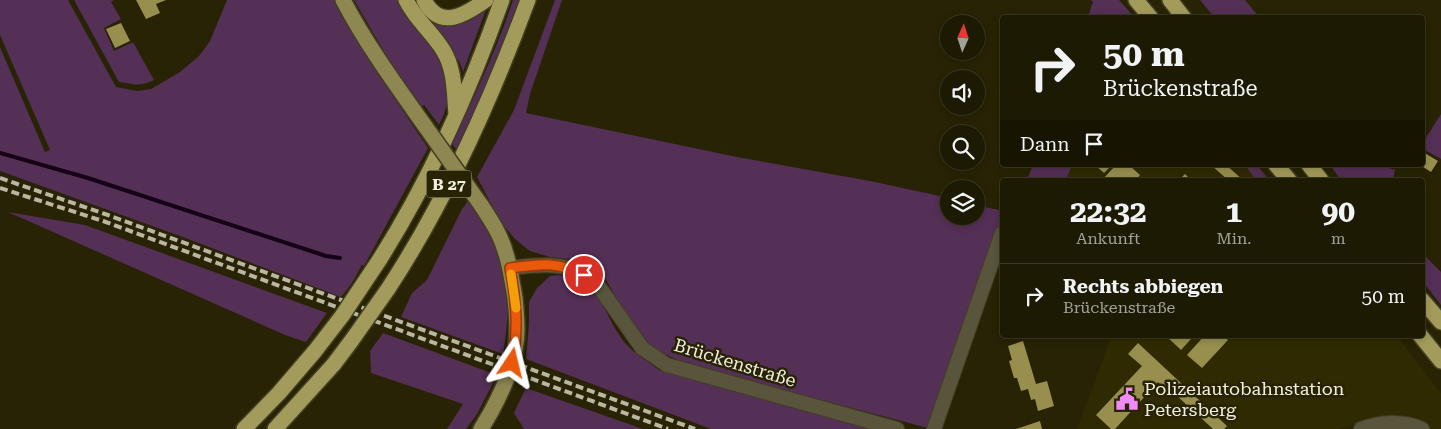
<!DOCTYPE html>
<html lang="de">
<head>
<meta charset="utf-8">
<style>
	body { margin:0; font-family:"Roboto Serif",serif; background:#25230d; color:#f1f3f6; height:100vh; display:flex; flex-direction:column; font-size:19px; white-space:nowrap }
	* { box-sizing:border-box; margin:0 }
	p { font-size:16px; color:#a0a19a }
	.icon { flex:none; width:28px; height:28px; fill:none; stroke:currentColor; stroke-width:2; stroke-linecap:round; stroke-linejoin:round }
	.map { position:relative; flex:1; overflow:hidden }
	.sheet { position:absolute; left:1000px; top:178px; width:425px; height:160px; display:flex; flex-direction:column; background:#1d1a03; border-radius:5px; box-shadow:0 2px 8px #0003,0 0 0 1px #3b3825 }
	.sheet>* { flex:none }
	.hud { position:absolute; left:1000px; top:15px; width:425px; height:152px; border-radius:5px; box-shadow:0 2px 8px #0003,0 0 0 1px #3b3825; background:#1d1a03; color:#f1f3f6; overflow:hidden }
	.needle { width:32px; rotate:3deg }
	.buttons { position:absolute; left:940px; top:15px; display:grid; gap:10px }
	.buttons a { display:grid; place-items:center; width:45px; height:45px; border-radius:50%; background:#1d1a03; box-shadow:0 2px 8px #0003,0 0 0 1px #3b3825; font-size:25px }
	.pin { position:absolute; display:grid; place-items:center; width:42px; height:42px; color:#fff; margin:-21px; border:2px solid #fff; border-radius:50%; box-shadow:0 1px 5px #0007 }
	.me { position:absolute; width:55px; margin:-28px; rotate:10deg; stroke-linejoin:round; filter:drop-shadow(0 0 4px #0008) }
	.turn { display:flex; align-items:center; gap:18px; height:105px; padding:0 20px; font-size:22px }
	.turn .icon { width:65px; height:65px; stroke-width:2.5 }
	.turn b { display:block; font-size:35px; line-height:42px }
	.then { display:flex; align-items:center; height:48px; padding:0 20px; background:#0003; gap:10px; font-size:19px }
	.eta { display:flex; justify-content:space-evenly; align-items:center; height:85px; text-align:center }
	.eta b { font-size:30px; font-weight:700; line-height:35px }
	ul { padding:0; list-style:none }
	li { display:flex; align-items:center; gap:15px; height:65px; padding:0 20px; border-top:1px solid #3b3825 }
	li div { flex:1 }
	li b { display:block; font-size:19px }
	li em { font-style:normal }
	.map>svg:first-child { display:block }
</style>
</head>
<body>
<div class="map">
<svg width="1441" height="429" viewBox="0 0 1441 429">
	<rect width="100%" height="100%" fill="#272304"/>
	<g fill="#2f2a01">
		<path d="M1033 165H1257L1269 180H1027Z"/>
		<path d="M1112 335H1396L1441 393V429H1430L1428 427 1376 420 1338 429H1077Z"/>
	</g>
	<g fill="#542f56">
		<path d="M0 0H68L116 87 137 91 151 89 180 72 199 56 210 41 227 0H335L339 10 372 65 428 148 364 266 362 265 352 283 341 297 180 236 0 171V47L45 152 50 150 0 35Z"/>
		<path d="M74 0H114L111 2 121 19 104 28 114 51 133 42 154 80C141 87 133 84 119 82Z"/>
		<path d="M354 0H403L442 55 450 93 444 114 439 125 424 105 420 107 393 67Z"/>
		<path d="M414 0H419C424 5 436 21 442 24 458 32 477 14 488 4L463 72 460 63 452 51 445 40 435 31Z"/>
		<path d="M513 0H520L497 61 458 151 452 144C474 97 497 49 513 0Z"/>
		<path d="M555 0H562L530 94 526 113 737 157 870 181 949 198V216H976V205L999 210 1002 212V223L928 428 691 366 651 348 624 312 605 278 589 267 570 259 550 257 530 251 515 239 500 221 477 177 514 110Z"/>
		<path d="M1091 0H1119L1134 17H1088L1093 2Z"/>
		<path d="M1200 0H1245L1259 17H1214Z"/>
		<path d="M1441 114V159L1423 149 1422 144Z"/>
		<path d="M1033 165H1072L1066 180H1027Z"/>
		<path d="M1245 165H1257L1269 180H1256Z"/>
		<path d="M1330 165H1386L1389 168 1395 170 1393 180H1341Z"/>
		<path d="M469 200C483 222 497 247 504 273 511 299 507 328 503 354L401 317 412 293 427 280 462 209Z"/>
		<path d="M8 212 85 225 327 313 306 342 285 335Z"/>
		<path d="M1422 253 1441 272V305L1423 282Z"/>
		<path d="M559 275 573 277 590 284 597 293 614 327 624 342 632 350 659 370 870 429H711L526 359 529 324V302L537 288 550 276Z"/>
		<path d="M383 333 497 375 477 414 466 429H447L463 404 371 373 370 351Z"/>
		<path d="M526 388 643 429H524L514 413Z"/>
	</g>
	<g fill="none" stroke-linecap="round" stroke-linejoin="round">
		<path stroke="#150017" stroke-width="4" d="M0 153 88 178 326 256 340 258"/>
	</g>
	<g fill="#988f4f">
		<path d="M136 0H166L156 4 160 13 146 19Z"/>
		<path d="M121 23 130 41 115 48 106 29Z"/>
		<path d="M1423 152 1438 161 1431 172 1420 165H1422Z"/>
		<path d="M1095 165H1112L1104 173Z"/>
		<path d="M1116 165H1129L1140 175 1136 180H1102Z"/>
		<path d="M1211 165H1226L1243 180H1228Z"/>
		<path d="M1185 174 1191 180H1179Z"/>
		<path d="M1165 335H1187L1191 339 1181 350Z"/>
		<path d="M1205 335H1222L1228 340 1202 368 1187 355Z"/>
		<path d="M1023 341 1036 384 1047 381 1054 406 1038 411 1035 399 1031 400 1028 389 1021 391 1017 378H1014L1009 361 1012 360 1008 346Z"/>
		<path d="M1138 343 1227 426 1224 429H1213L1176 395 1174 397 1158 382 1115 429H1111L1096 415 1142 366 1128 354Z"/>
		<path d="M1040 421 1042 429H1016Z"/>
	</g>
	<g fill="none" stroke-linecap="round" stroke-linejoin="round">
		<defs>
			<g id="minor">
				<path d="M510 268C544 264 575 260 600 288L642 348 667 365 897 429"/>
				<path d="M934 429 1002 233"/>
				<path d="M1361 429C1380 422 1403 420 1422 429"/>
			</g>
			<g id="major">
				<path d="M343 0C366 44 396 85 425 126"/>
				<path d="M481 205C487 214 493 223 498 233 508 253 511 275 515 298"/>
				<path d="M481 429 491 412"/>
			</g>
			<g id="highway">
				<path d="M406 0C415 19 432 32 443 50 455 69 454 93 456 114"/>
				<path d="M424 0C440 31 465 15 486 0"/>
				<path d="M1136 0 1151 18"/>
				<path d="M1170 0 1184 18"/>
				<path d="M1276 165 1289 180"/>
				<path d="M1309 165 1321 180"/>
				<path d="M380 259C431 178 470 90 502 0"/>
				<path d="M388 289C447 199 491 100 528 0"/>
				<path d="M1422 300 1441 322"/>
				<path d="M1420 335 1441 361"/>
				<path d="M244 429 279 393 315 351"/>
				<path d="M275 429 334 364"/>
			</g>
		</defs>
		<use href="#minor" stroke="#433f22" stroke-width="16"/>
		<use href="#major" stroke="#433f22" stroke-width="18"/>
		<use href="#highway" stroke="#433f22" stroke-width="18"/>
		<use href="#minor" stroke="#58553c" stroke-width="14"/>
		<use href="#major" stroke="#8e8752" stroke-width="15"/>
		<use href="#highway" stroke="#a39b5b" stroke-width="15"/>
		<g stroke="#b9b6a1" stroke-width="4" stroke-dasharray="8 4" stroke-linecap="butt">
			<path d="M0 178 105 214 695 429"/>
			<path d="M0 188 103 221 668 429"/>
		</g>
		<defs>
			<g id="major-bridge">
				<path d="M425 126 481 205"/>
				<path d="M491 412C505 386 517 359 517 329 517 319 516 308 515 298"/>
			</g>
			<g id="highway-bridge">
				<path d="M315 351 342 316 380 259"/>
				<path d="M334 364 352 340 388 289"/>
			</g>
		</defs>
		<use href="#major-bridge" stroke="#433f22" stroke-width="18" stroke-linecap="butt"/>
		<use href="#highway-bridge" stroke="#433f22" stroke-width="18" stroke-linecap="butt"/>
		<use href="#major-bridge" stroke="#8e8752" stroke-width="15"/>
		<use href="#highway-bridge" stroke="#a39b5b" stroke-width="15"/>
	</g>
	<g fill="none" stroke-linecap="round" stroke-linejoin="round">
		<defs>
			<path id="route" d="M512 363C519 331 516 300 510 268 541 264 555 261 584 275"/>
		</defs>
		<use href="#route" stroke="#983908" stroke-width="12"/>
		<use href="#route" stroke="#ea580c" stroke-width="9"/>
		<path stroke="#f59e0b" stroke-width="9" d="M511 274 516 308"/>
	</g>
	<defs>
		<symbol id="civic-bare" viewBox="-9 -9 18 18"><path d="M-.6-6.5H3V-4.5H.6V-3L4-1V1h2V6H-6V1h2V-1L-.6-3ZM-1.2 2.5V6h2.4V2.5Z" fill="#f08bf6" stroke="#272304" stroke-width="2.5" paint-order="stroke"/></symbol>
	</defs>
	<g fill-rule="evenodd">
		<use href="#civic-bare" x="1111" y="383" width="32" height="32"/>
	</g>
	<g text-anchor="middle" stroke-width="5" stroke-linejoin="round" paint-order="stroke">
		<rect fill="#272304" stroke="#b4b19b" stroke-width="1" x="426.5" y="170.5" width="45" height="27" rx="4"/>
		<g font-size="16" font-weight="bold" fill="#f0eedc">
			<text x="449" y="190">B 27</text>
		</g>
		<g font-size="18" fill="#f0eedc" stroke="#272304">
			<text transform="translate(735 363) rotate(17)" y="6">Brückenstraße</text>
		</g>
		<g font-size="18" fill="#f0eedc" stroke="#272304" text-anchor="start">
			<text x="1144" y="395">Polizeiautobahnstation<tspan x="1144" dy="21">Petersberg</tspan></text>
		</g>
	</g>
</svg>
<div class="buttons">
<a><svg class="needle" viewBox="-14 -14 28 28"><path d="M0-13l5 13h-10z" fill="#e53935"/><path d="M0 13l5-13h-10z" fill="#a0a19a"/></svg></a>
<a><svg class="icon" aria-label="sound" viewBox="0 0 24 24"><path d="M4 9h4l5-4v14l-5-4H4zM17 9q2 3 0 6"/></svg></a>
<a><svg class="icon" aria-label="search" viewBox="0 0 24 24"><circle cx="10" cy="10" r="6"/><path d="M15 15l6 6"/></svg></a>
<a><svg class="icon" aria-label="layers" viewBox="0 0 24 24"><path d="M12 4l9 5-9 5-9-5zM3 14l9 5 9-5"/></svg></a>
</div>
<div class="pin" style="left:584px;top:275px;background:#d93025"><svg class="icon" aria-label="arrive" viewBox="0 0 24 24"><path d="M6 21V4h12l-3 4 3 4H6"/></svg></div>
<svg class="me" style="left:512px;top:363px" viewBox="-20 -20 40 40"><path d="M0-17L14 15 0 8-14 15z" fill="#ea580c" stroke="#fff" stroke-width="4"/></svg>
<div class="hud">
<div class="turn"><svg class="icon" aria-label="right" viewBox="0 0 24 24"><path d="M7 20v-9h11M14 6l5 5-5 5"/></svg><div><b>50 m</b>Brückenstraße</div></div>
<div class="then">Dann<svg class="icon" aria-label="arrive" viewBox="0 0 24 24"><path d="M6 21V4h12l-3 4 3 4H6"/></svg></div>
</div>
<section class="sheet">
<div class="eta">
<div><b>22:32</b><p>Ankunft</p></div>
<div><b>1</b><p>Min.</p></div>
<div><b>90</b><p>m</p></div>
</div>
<ul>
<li><svg class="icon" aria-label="right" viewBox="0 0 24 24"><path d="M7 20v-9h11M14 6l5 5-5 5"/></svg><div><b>Rechts abbiegen</b><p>Brückenstraße</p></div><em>50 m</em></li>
</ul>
</section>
</div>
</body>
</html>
